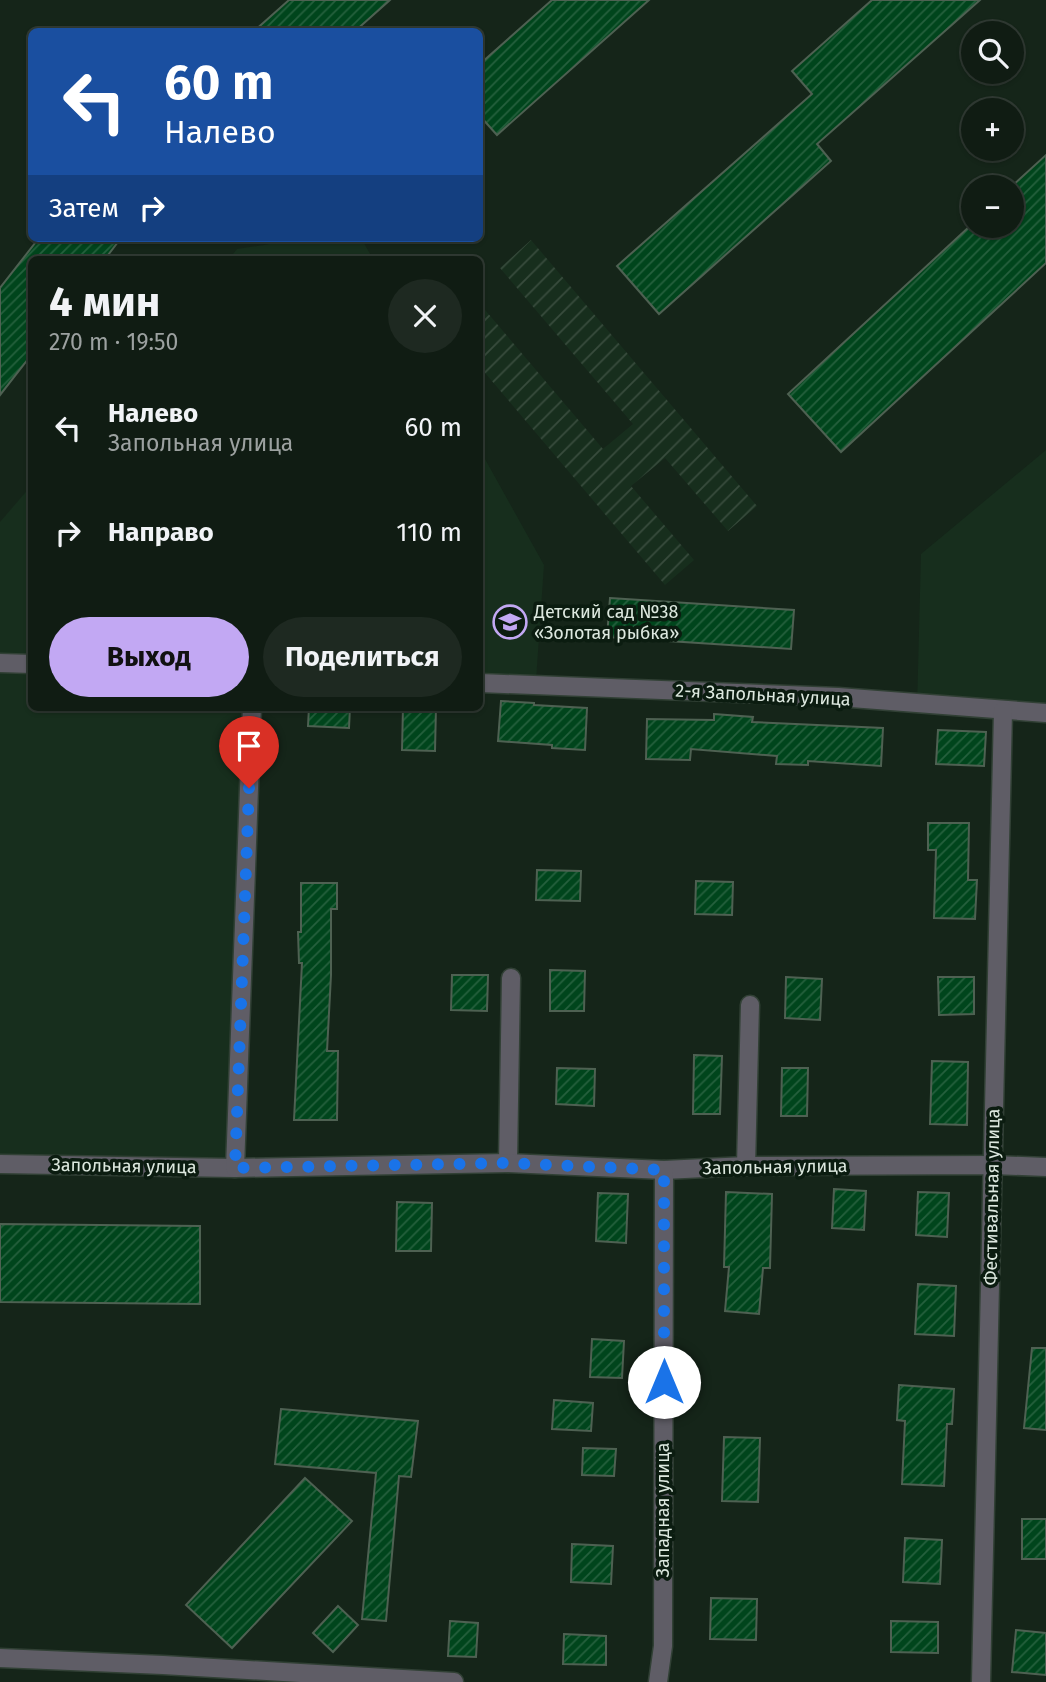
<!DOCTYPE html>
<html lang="ru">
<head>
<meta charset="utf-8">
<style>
	body { margin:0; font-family:"Fira Sans",sans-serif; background:#1e2921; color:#f1f3f6; height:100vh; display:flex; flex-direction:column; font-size:26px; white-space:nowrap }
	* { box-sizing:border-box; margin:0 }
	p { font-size:23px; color:#9ca1a0 }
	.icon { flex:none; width:38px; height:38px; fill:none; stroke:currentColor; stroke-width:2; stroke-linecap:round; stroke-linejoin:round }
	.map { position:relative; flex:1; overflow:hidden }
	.sheet { position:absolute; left:28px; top:256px; width:455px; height:455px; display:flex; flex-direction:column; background:#101c13; border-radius:10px; box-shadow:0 2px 5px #0004,0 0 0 2px #303a33 }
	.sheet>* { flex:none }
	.guide { position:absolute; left:28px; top:28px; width:455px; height:214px; border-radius:10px; box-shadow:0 2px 5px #0004,0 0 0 2px #303a33; background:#1a4fa0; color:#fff; overflow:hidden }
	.tools { position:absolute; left:961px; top:21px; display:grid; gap:14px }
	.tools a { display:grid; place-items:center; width:63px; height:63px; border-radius:50%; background:#101c13; box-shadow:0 2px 5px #0004,0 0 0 2px #303a33; font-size:35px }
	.pin { position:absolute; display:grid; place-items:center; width:60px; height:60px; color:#fff; margin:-72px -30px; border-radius:50% 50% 50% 0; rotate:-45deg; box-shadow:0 0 7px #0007 }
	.pin .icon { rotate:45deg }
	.me { position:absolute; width:77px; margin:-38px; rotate:0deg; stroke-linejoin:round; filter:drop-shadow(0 0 5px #0008) }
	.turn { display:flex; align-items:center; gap:24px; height:147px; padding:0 21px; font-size:32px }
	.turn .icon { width:91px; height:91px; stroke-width:2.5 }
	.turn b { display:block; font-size:49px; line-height:60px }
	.then { display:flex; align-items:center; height:66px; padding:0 21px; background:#0003; gap:14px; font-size:26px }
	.round { display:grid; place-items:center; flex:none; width:74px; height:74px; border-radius:37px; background:#1e2921 }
	.head { display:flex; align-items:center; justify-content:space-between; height:119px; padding:0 21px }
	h1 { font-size:42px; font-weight:700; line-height:52px }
	.primary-button { display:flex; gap:14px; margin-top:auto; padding:14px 21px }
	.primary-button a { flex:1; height:80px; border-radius:42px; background:#c2a8f3; color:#111; font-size:28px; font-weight:700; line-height:80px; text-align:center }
	.primary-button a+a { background:#1e2921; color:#f1f3f6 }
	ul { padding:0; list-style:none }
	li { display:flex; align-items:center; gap:21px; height:105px; padding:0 21px }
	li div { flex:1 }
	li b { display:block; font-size:26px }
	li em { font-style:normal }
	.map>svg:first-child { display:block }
</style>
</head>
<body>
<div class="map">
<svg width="1046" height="1682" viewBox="0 0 1046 1682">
	<defs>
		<pattern id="industrial-furrows" width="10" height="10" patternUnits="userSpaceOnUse" patternTransform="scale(1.75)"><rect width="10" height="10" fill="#172e1d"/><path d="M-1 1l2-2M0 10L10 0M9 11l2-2" fill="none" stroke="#384c3d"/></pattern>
		<pattern id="building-hatch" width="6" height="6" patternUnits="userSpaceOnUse" patternTransform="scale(1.75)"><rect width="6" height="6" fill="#00451c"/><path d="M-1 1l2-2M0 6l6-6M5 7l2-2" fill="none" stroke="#25603d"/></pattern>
	</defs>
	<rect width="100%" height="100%" fill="#152519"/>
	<g fill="#172e1d">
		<path d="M309 238H361L373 259H229L237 249Z"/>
		<path d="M480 450 544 565 536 681 480 678Z"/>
		<path d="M1046 450V711L917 708 921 554Z"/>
		<path d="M31 486V659L0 658V522Z"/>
		<path d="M0 666 31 668 32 707H245L230 1168 0 1163Z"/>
	</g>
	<path fill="url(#industrial-furrows)" d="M531 240 757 506 728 531 665 458 631 486 694 560 665 585 480 367V304L603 449 633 424 500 268Z"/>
	<g fill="url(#building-hatch)" stroke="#4e6152" stroke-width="2">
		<path d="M289 0H390L354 32H253Z"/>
		<path d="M552 0H649L497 135 480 116V64Z"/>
		<path d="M872 0H980L817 144 831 161 659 314 617 266 812 94 792 71Z"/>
		<path d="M1046 155V263L841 452 788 394 970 226H1012L1011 187Z"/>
		<path d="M39 238H121L105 259H32V354L0 395V288Z"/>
		<path d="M610 598 794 610 791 649 607 637Z"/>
		<path d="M501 701 534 703V705L587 708 585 750 552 748V745L498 741Z"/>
		<path d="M309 707H350L349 728 308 726Z"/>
		<path d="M403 707H436L435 751 402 750Z"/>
		<path d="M714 714 753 717 752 722 883 728 881 766 808 761V765L776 764 777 756 691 749 690 760 646 759 647 719 714 720Z"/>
		<path d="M938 730 986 732 984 766 936 764Z"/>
		<path d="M928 823H969L968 880H977L975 919 934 918 936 850H928Z"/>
		<path d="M537 870 581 871 580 901 536 900Z"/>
		<path d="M696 881 733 882 732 915 695 914Z"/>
		<path d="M301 883H337V909H331V975L327 1051H338L337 1120H294L302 963H299L298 932H301Z"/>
		<path d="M550 970 585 971 584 1011H550Z"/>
		<path d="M452 975H488L487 1011 451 1010Z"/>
		<path d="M786 977 822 979 820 1020 785 1018Z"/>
		<path d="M938 977H974V1014L939 1015Z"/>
		<path d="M694 1055 722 1056 720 1114H693Z"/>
		<path d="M932 1061 968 1062 967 1125 930 1124Z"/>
		<path d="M557 1068 595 1069 594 1106 556 1104Z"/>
		<path d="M782 1068H808L807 1116H781Z"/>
		<path d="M834 1189 866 1191 864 1230 832 1228Z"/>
		<path d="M726 1192 772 1194 770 1268H763L759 1314 725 1311 729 1267H724Z"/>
		<path d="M918 1192 949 1193 947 1237 916 1235Z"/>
		<path d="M598 1193 628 1194 626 1243 596 1241Z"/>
		<path d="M397 1202 432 1203 431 1251H396Z"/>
		<path d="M0 1224 200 1226V1304L0 1302Z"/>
		<path d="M918 1284 956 1286 954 1336 915 1334Z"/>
		<path d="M592 1339 624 1341 622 1378 590 1377Z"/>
		<path d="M1032 1348H1046V1430L1024 1428Z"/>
		<path d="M899 1385 954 1389 952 1424H947L944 1486 902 1484 905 1421 897 1420Z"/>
		<path d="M554 1400 593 1403 591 1431 552 1429Z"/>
		<path d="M281 1409 418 1421 411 1477 399 1476 386 1621 362 1619 376 1473 275 1464Z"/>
		<path d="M724 1437 760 1438 758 1502 722 1501Z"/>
		<path d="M583 1448 616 1449 614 1476 582 1475Z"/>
		<path d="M305 1478 352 1521 232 1648 186 1605Z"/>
		<rect x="1022" y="1519" width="24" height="40"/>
		<path d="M905 1538 942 1540 940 1584 903 1582Z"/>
		<path d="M572 1544 613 1546 611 1584 571 1582Z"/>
		<path d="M711 1598 757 1599 756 1640 710 1639Z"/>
		<path d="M338 1606 358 1625 333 1652 313 1633Z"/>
		<path d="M450 1621 478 1623 476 1657 448 1656Z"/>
		<path d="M891 1621 938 1622V1653L891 1652Z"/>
		<path d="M1016 1630 1046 1633V1675L1012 1672Z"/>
		<path d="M564 1634 606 1636V1665L563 1664Z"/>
	</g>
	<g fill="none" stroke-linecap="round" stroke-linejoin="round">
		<defs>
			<g id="minor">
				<path d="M0 663 32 664"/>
				<path d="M480 683 838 697 1046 713"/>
				<path d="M508 1163 511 978"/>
				<path d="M0 1164 235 1168 508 1163 664 1170 746 1166 993 1165 1046 1167"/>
				<path d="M746 1166 750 1005"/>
				<path d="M235 1168 252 707"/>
				<path d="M0 1658 163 1665 454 1682"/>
				<path d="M658 1682 663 1646 664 1170"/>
				<path d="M981 1682 1003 711"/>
			</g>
		</defs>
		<use href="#minor" stroke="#314035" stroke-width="21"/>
		<use href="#minor" stroke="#5f5d66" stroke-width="18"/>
	</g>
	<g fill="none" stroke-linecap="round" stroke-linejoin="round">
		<path stroke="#1a73e8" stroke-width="12" stroke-dasharray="0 21.6" d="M249 788 235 1168 508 1163 664 1170V1382"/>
	</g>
	<defs>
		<symbol id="school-ring" viewBox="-11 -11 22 22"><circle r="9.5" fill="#0b1c10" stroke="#c2a8f3" stroke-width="1.5"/><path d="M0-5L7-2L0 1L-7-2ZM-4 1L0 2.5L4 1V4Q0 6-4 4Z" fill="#c2a8f3"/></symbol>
	</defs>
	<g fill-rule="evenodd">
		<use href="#school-ring" x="491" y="603" width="38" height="38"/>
	</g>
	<g text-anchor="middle" stroke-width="7" stroke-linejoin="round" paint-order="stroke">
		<g font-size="18" fill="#dde8df" stroke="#0b1c10" text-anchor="start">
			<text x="534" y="618">Детский сад №38<tspan x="534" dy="21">«Золотая рыбка»</tspan></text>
		</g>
		<g font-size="18" fill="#dde8df" stroke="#0b1c10">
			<text transform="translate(763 695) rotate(3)" y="6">2-я Запольная улица</text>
			<text transform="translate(124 1166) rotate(1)" y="6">Запольная улица</text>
			<text transform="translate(775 1167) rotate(-1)" y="6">Запольная улица</text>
			<text transform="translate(992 1197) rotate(-89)" y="6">Фестивальная улица</text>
			<text transform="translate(663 1510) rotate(-90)" y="6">Западная улица</text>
		</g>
	</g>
</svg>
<div class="tools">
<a><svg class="icon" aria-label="search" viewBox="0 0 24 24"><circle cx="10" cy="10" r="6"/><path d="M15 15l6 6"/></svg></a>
<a>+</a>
<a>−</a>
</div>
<div class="pin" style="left:249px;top:788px;background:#d93025"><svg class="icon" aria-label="arrive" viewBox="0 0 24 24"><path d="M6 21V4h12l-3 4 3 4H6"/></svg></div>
<svg class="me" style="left:664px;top:1382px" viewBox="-20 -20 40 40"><circle r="19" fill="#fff"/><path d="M0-13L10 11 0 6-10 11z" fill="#1a73e8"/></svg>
<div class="guide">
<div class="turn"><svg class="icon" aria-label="left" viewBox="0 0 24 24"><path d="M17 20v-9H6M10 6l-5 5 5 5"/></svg><div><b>60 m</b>Налево</div></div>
<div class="then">Затем<svg class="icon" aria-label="right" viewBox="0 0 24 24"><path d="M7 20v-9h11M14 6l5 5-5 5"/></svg></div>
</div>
<section class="sheet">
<div class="head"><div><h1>4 мин</h1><p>270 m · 19:50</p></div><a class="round"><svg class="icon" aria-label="close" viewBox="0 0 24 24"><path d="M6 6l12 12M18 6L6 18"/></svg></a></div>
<ul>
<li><svg class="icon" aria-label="left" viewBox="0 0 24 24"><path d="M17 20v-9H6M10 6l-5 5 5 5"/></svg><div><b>Налево</b><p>Запольная улица</p></div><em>60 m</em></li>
<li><svg class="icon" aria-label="right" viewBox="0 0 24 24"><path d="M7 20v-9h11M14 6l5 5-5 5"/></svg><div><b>Направо</b></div><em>110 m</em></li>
</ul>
<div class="primary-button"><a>Выход</a><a>Поделиться</a></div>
</section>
</div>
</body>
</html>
